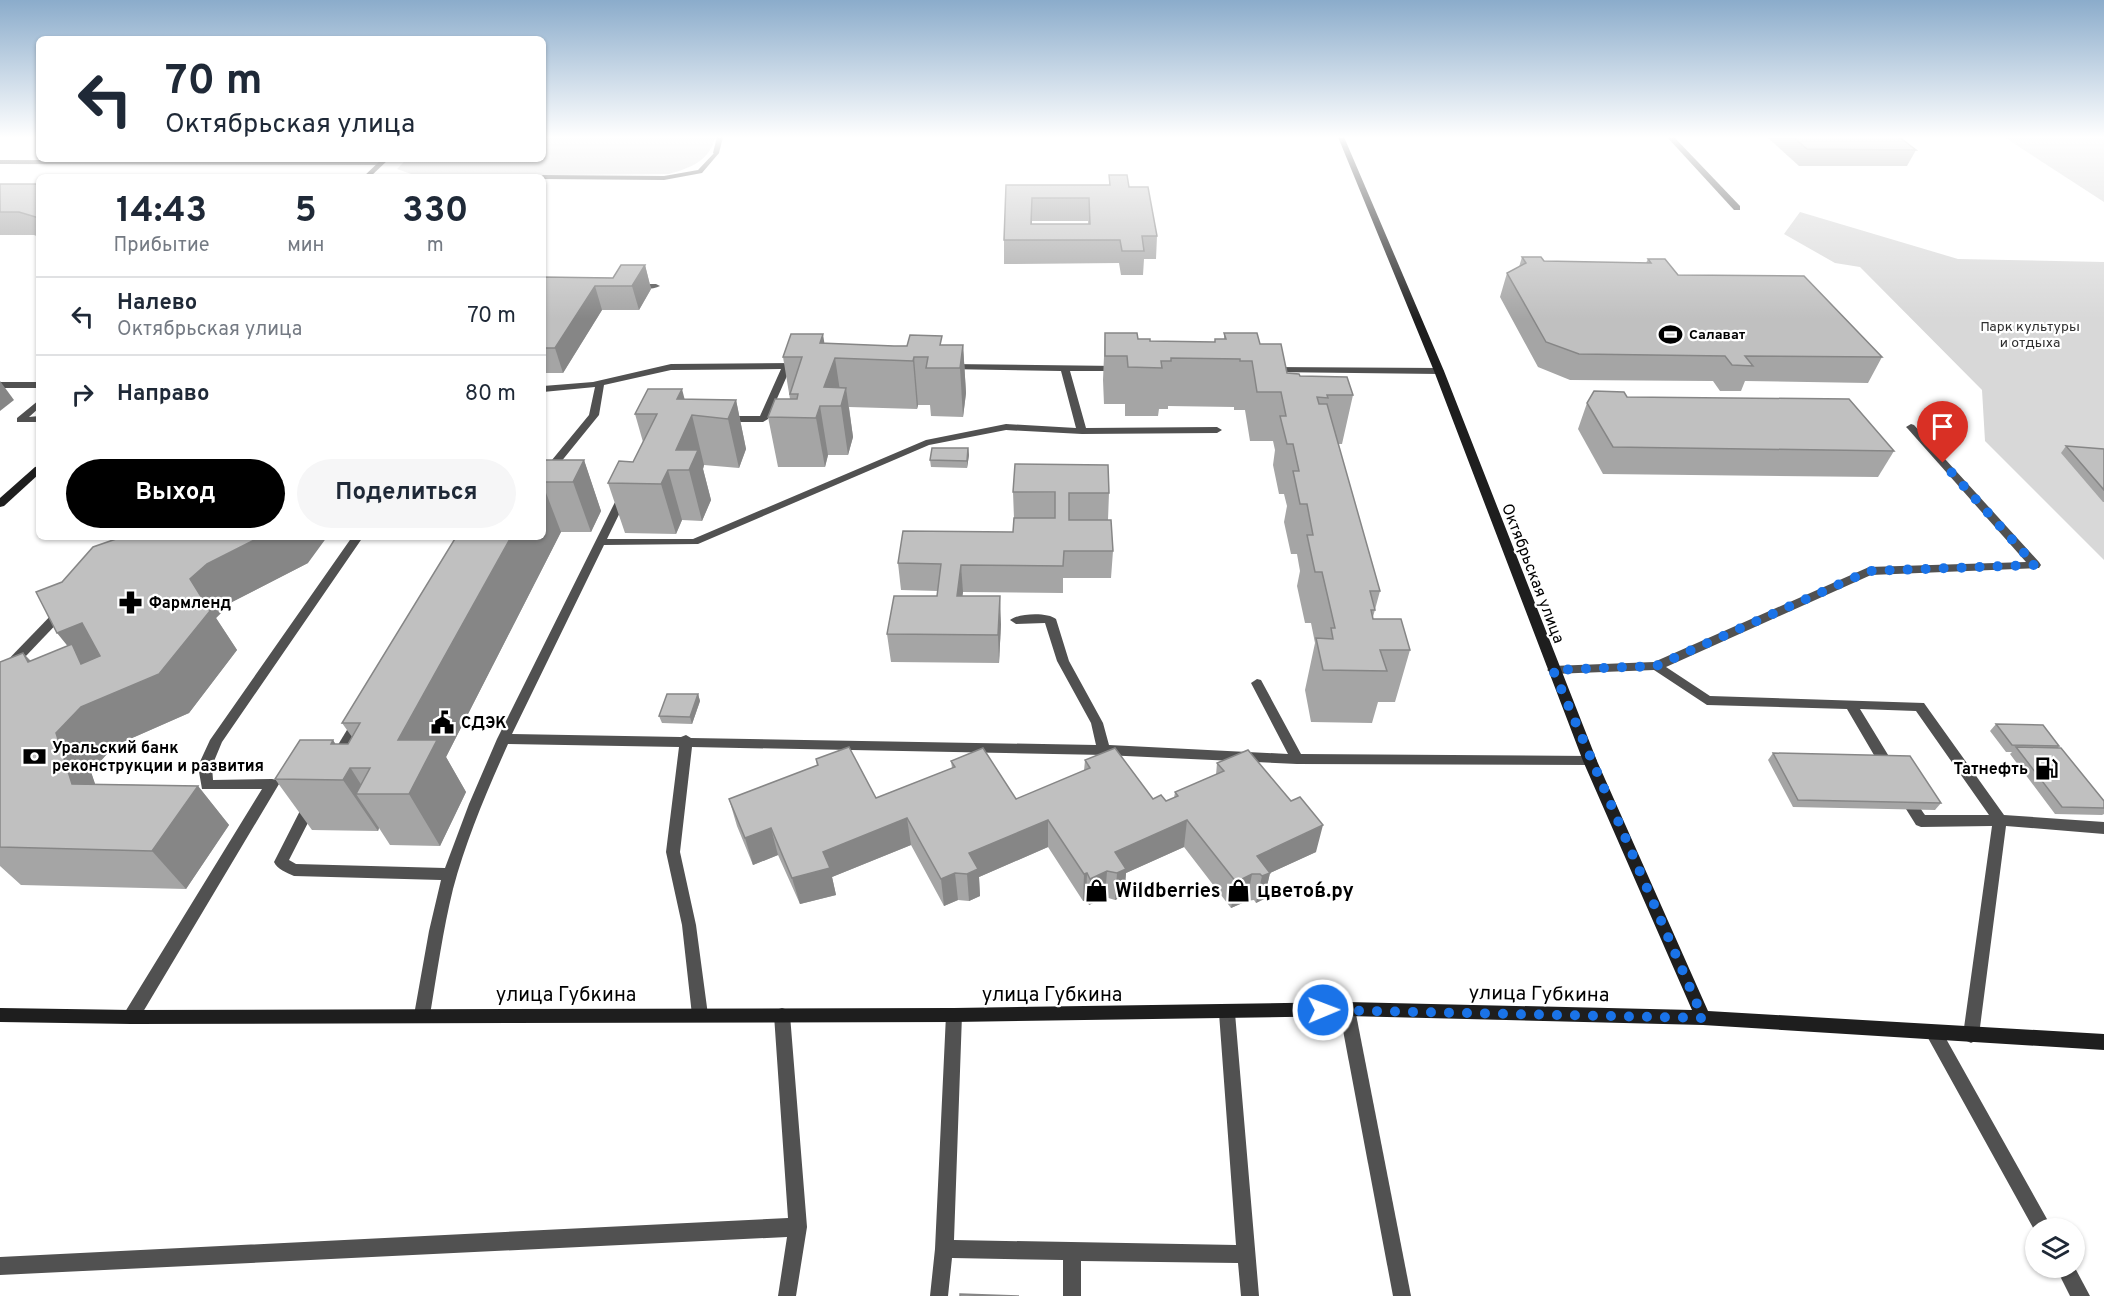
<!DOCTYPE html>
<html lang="ru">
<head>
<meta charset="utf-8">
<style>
	body { margin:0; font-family:Overpass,sans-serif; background:#f6f6f7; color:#1f2937; height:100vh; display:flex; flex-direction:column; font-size:22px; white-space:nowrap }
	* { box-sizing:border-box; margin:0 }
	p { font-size:20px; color:#747a83 }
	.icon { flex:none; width:33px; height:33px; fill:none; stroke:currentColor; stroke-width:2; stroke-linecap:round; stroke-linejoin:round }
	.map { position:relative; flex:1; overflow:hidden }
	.details { position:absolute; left:36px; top:174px; width:510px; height:366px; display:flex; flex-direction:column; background:#fff; border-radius:9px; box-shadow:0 2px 4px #0004 }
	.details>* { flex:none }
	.banner { position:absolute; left:36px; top:36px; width:510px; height:126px; border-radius:9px; box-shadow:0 2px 4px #0004; background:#fff; color:#1f2937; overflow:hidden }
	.fabs { position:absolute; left:2025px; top:1218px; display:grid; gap:12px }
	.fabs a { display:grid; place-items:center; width:60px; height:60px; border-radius:50%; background:#fff; box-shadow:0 2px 4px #0004; font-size:30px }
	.pin { position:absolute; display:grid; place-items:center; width:51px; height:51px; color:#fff; margin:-62px -26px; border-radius:50% 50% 50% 0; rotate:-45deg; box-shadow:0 0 6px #0007 }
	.pin .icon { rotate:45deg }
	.me { position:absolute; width:66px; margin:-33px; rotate:89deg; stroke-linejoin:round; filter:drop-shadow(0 0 4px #0008) }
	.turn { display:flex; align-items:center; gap:21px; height:126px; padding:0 30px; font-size:27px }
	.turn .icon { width:78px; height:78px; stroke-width:2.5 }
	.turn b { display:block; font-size:42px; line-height:51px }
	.eta { display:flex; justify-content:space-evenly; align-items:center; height:102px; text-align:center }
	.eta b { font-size:36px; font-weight:700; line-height:42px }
	.button { display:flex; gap:12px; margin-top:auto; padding:12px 30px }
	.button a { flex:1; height:69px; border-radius:36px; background:#000; color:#fff; font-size:24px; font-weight:700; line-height:69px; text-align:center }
	.button a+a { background:#f6f6f7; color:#1f2937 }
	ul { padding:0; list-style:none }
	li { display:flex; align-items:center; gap:18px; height:78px; padding:0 30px; border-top:2px solid #e0e1e3 }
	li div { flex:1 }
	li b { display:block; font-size:22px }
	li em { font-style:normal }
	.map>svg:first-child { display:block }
</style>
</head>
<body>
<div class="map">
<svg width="2104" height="1296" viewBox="0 0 2104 1296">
	<rect width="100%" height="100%" fill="#fff"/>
	<g fill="#d8d8d8">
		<path d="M543 137H715C710 161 690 168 669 174L417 176 397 169 407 159H543Z"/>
		<path d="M2004 137H2104V202Z"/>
		<path d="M1800 212 1958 259 2104 262V560L1985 441 1982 390 1860 267 1835 263 1784 234Z"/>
	</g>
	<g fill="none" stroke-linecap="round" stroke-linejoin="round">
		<g fill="#515151" fill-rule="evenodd">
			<path d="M717 137H723L719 153 716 155 713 153Z"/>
			<path d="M1667 137H1674L1740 206V210H1734Z"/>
			<path d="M631 284H656L660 286C653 290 637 290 630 286Z"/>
			<path d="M797 363 801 366 797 369H790L768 419 763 422H725L720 419 725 416H760L781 369 671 370 604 385 599 415 556 468H548L547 466 589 415 595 387 543 392V386L593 382 671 364Z"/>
			<path d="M949 364 1118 366 1122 369 1121 371H1070L1086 428 1217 427 1222 430 1217 433 1082 434 1006 430 929 445 698 544 604 545 512 734 681 737 686 735 691 738 1096 745 1091 723 1057 661 1045 623 1016 624 1010 620C1018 613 1048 612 1056 619L1069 661 1103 723 1109 745 1288 754 1251 683 1257 679 1261 680 1301 754 1590 756 1595 757 1597 761 1595 765 1297 764 1104 755 692 747 680 852 696 925 708 1015 706 1020 700 1022 694 1020 692 1015 682 925 666 852 679 747 508 744C487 791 466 840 453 889 443 930 437 973 430 1015L428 1020 422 1022 416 1020 414 1015 429 931 441 880 294 876C287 873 277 869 274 862L306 799 311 798 316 799 318 803 289 860 296 864 445 868 469 804 497 739 619 494H627L628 496 607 539H693L926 440 1006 424 1076 428 1061 371 946 369 945 367Z"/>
			<path d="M1270 367 1439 368 1444 371 1439 374 1267 372 1265 370Z"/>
			<rect x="0" y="382" width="39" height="6"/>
			<path d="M39 400V408L29 417 39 416V422H17V418Z"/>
			<path d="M1911 424 1914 425 2039 562 2041 565 2039 568 1871 575 1666 667 1710 696 1924 703 2004 815 2104 822V834L2006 826 1979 1035 1977 1040 1971 1043 1965 1040 1963 1035 1992 826 1921 827 1916 825 1906 809 1908 805C1918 802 1920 808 1925 815H1989L1916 711 1860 709 1893 763 1891 767H1881L1847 709 1707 705 1654 670 1553 674 1547 670 1553 666 1654 662 1869 567 2026 562 1908 429 1906 427Z"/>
			<path d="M352 537H363L222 742 212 766 213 780 272 779 277 780 279 784 137 1022 131 1024 125 1022 123 1017 125 1012 262 789H202L198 766 210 740Z"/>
			<path d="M62 607 68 611 66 614 4 679 0 680V668L58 608Z"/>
			<path d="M358 718 363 720 364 723 343 761H333L331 757 333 753 353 720Z"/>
			<path d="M1347 1002 1353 1004 1355 1009 1411 1296H1393L1339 1009 1341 1004Z"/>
			<path d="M1227 1006 1233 1008 1235 1013 1259 1296H1241L1238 1263 1081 1261V1296H1063V1260L952 1258 948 1296H930L935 1249 946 1015 948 1010 954 1008 960 1010 962 1015 954 1240 1236 1245 1219 1013 1221 1008Z"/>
			<path d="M782 1008 788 1010 790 1015 807 1227 796 1296H778L787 1237 0 1275V1257L788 1218 774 1015 776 1010Z"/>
			<path d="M1934 1025 1940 1028 2052 1228H2036V1233L1928 1038 1926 1033 1928 1028Z"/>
			<path d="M2074 1266 2090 1296H2070L2056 1268Z"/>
		</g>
		<g fill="#515151" fill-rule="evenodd">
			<path d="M716 151 719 153 702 173 664 180 543 179V177H540L543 175 664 176 698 170Z"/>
			<path d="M0 160 381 161 384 163 381 165 0 164Z"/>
			<path d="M382 175H495L498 177H379Z"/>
		</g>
		<g fill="#1e1e1e" fill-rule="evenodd">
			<path d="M1338 137H1344L1444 371 1597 761 1708 1011 2104 1034V1050L1703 1025 1347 1016 954 1022 131 1024 0 1022V1008L131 1010 954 1008 1347 1002 1692 1010 1583 761 1434 371Z"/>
			<path d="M382 159H389L370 177H363Z"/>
			<path d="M39 466V474L4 506 0 507V498L35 467Z"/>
		</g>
	</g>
	<g fill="#a5a5a5" fill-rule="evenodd">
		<rect x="0" y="137" width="39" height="1"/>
		<path d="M1767 137H1899L1916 150 1907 166H1799Z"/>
		<path d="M1109 175 1129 187 1157 236 1156 259H1144L1143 275H1121L1119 263 1004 264V240L1006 185H1109ZM1032 221H1088V224H1032Z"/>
		<path d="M0 184H39V237L34 235H0Z"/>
		<path d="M1522 257 1544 261 1646 263 1648 259 1678 275 1882 357 1868 383 1745 381 1741 391H1720L1713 381 1570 380 1538 367 1500 297 1507 273 1519 267Z"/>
		<path d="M645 265 651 289 639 310H602L563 373H543V277L613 278Z"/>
		<path d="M1105 333 1150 341 1215 342V339H1224V333L1260 344 1287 373 1300 376 1353 395 1342 444H1338L1380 591 1373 617V619L1410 650 1395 702H1378L1372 723 1311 722 1305 690 1315 643 1311 623H1305L1297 586 1300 571 1297 554H1291L1284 522 1287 506 1284 494H1279L1273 465 1275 450 1273 441H1250L1245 410H1234V407L1168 406V409H1159L1158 416H1125V404H1104L1103 380Z"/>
		<path d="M824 343 894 346 963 345 966 393 963 417 931 416 930 405H918L917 409 849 407 853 437 848 455H828L825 467H778L768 417 790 399 783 357Z"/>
		<path d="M1627 397 1894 451 1878 477 1603 474 1578 429 1587 403Z"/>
		<path d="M685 399 736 400 746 449 739 468 704 465 703 469 711 500 702 521 682 520 676 534 625 533 608 483 633 462 643 442 635 414Z"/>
		<path d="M2066 446 2104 449V502H2103L2061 453Z"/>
		<path d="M968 448 969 455 967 468 931 467 930 460Z"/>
		<path d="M543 460H584L601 511 591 532H561L446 757 466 792 440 846 390 845 379 828 378 831 312 830 275 779 333 740 335 744H348L352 737 342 723 543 537Z"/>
		<path d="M1013 492 1109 493 1108 520 1113 551 1111 578H1063V593L963 592 962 596 1001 624 999 663 891 662 887 634 937 596 938 591 901 590 898 563 1013 532 1014 518Z"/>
		<path d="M308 563 232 602 216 618 237 650 189 713 114 746 91 772 95 784 198 786 229 825 186 889 21 885 0 866V662L23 653 31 661 67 646 62 582Z"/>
		<path d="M698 694 700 701 692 724 662 723 659 716Z"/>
		<path d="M1996 724 2059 746 2058 748 2104 801V814L2102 815 2055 814 2010 754 2012 752H2006L1990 731Z"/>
		<path d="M1773 753 1941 803 1935 810 1793 807 1768 760Z"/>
		<path d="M816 759 876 798 952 768 951 761 1016 799 1084 771 1085 760 1153 799 1166 801 1174 798 1175 792 1216 775 1217 763 1316 852 1270 873 1264 899 1256 903 1254 900 1247 901 1231 908 1184 847 1126 873 1124 896 1115 900 1105 897 1089 905 1086 900 1083 901 1048 847 979 877 980 896 969 901 958 900 944 906 911 845 832 877 836 895 800 904 778 855 753 865 737 826 729 799 817 766Z"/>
	</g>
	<g fill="#868686">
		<path d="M645 265 651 289 639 310 632 286Z"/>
		<path d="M595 286 602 310 563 373 555 348Z"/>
		<path d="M823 334 829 373 835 358 842 404 846 388 853 437 848 455 841 406 824 387 820 343Z"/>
		<path d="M963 345 966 393 963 417 960 368Z"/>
		<path d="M914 357 918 405 917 409 913 361Z"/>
		<path d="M0 381 14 400 0 411Z"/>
		<path d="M682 389 690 420 692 415 704 465 703 469 711 500 702 521 689 470 676 450 677 399Z"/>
		<path d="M736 400 746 449 739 468 728 419Z"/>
		<path d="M820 406 828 455 825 467 816 418Z"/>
		<path d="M968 448 969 455 967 468V461Z"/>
		<path d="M584 460 601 511 591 532 573 482Z"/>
		<path d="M668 470 682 520 676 534 661 484Z"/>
		<path d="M543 485 561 532 446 757 466 792 440 846 409 794 398 740 511 537H543Z"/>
		<path d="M260 537H327L308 563 232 602 216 618 237 650 189 713 114 746 91 772 108 822 72 784 56 733 81 664 79 660 57 633 207 564Z"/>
		<path d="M961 565 963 592 959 624 957 596Z"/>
		<path d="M1000 596 1001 624 999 663 998 635Z"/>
		<path d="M23 653 57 692 28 662Z"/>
		<path d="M698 694 700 701 692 724 690 717Z"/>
		<path d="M333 740 367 794H356L379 828 378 831 343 780 331 744Z"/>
		<path d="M198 786 229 825 186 889 152 851Z"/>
		<path d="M907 818 911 845 832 877 836 895 800 904 792 878 823 852Z"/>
		<path d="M1048 820V847L979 877 980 896 969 901 967 874 969 853Z"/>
		<path d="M1187 820 1184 847 1126 873 1124 896 1115 900 1117 873 1115 852Z"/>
		<path d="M1323 825 1316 852 1270 873 1264 899 1256 903 1262 876 1257 856Z"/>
		<path d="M771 828 778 855 753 865 745 838Z"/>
		<path d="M1107 871 1105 897 1089 905 1090 879Z"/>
		<path d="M955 873 958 900 944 906 941 879Z"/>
		<path d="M1087 873 1086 900 1083 901 1084 874Z"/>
		<path d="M1252 874 1247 901 1231 908 1236 882Z"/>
	</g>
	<g fill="#c0c0c0" stroke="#868686" stroke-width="1.5" fill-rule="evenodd">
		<path d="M1793 137H1899L1916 150 1807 149Z"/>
		<path d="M1109 175H1127L1129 187H1148L1157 236H1142L1144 251H1122L1120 240H1004L1006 185H1110ZM1032 198H1089L1090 224H1031Z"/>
		<path d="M0 184H39V218L19 212H0Z"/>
		<path d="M1522 257H1541L1544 261 1651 263 1648 259H1665L1678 275 1804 276 1882 357 1745 356 1753 366 1732 365 1725 356 1579 354 1546 342 1507 273 1526 263Z"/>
		<path d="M621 265H645L632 286H595L555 348H543V277L613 278Z"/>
		<path d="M1105 333H1137L1138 339H1150V341L1215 342V339H1226L1224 333H1257L1260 344H1281L1287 373 1299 374 1300 376 1347 377 1353 395H1327L1328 398 1317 397 1319 404H1327L1380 591H1370L1375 610H1371L1373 619H1401L1410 650H1380L1387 671 1323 670 1316 638 1333 639 1331 628H1335L1322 572H1315L1307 535H1313L1307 504H1300L1293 471H1299L1293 444H1287L1280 416H1286L1281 392H1257L1252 361H1240V359L1171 358V361H1161L1162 368 1128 367 1127 356H1105Z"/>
		<path d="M791 334H823L820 343 894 346H907L910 335 942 336 940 345H963L960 368H926L928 357H914L913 361 835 358 824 387 846 388 841 406H820L816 418 768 417 775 399H797L798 394H790L802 357H783Z"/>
		<path d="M648 389H682L677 399 736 400 728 419 692 415 676 450H698L689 470H668L661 484 608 483 619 461 633 462 657 414H635Z"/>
		<path d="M1594 391 1624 392 1627 397 1849 399 1894 451 1613 447 1587 403Z"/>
		<path d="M2066 446 2104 449V490Z"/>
		<path d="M932 448H968L967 461 930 460Z"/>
		<path d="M543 460H584L573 482H543Z"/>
		<path d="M1015 464 1108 465 1109 493H1069V520H1111L1113 551H1064L1063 566 961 565 957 596H1000L998 635 887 634 894 596H937L941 564 898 563 903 531 1013 532 1014 518H1055V492H1013Z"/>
		<path d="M115 537H260L207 564 190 579 210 611 159 674 81 707 56 733 72 784 198 786 152 851 0 847V662L23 653 28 662 72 644 81 664 100 656 82 623 57 633 36 592 62 582 93 547 116 539Z"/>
		<path d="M456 537H511L398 740H437L409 794H356L370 768H350L343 780 275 779 300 740H333L331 744H348L360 723H342Z"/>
		<path d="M667 694H698L690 717 659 716Z"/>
		<path d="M1996 724 2043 725 2059 746 2012 745Z"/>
		<path d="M849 747 876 798 955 767 951 761 983 748 1016 799 1090 768 1085 760 1115 748 1153 799 1161 795 1166 801 1178 796 1175 792 1224 771 1217 763 1248 750 1291 801 1300 797 1323 825 1257 856 1270 873 1262 876 1260 874H1252L1236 882 1187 820 1115 852 1126 869 1117 873 1107 871 1090 879 1087 873 1084 874 1048 820 969 853 978 869 967 874 955 873 941 879 907 818 823 852 830 868 792 878 771 828 745 838 729 799 818 765 816 759Z"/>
		<path d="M2016 747 2061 748 2104 801V808L2062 807Z"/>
		<path d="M1773 753 1910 756 1941 803 1798 800Z"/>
		<path d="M960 1294 1019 1296H960Z"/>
	</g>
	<linearGradient id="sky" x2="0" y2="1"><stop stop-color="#8baccb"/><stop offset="0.43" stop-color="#fff"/><stop offset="1" stop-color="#fff" stop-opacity="0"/></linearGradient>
	<rect width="2104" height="319" fill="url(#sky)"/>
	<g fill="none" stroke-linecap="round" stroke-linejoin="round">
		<path stroke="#1a73e8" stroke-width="10" stroke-dasharray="0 18" d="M1323 1010 1703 1018 1553 670 1656 666 1869 571 2035 565 1943 463"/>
	</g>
	<defs>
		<symbol id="stadium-bare" viewBox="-9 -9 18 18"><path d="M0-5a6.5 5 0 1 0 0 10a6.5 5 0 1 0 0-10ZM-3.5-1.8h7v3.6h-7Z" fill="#000" stroke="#fff" stroke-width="2.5" paint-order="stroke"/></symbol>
		<symbol id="pharmacy-bare" viewBox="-9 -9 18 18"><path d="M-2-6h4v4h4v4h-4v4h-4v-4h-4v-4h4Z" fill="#000" stroke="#fff" stroke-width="2.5" paint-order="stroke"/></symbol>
		<symbol id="civic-bare" viewBox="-9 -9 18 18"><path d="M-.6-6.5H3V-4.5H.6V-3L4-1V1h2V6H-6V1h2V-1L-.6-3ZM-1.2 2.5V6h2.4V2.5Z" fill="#000" stroke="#fff" stroke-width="2.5" paint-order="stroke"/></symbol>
		<symbol id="bank-bare" viewBox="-9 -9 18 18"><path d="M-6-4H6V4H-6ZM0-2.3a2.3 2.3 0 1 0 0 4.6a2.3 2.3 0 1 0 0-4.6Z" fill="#000" stroke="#fff" stroke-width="2.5" paint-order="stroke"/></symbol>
		<symbol id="fuel-bare" viewBox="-9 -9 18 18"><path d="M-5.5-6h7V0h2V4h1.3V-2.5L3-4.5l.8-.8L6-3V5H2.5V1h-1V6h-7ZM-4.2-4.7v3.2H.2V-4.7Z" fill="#000" stroke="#fff" stroke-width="2.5" paint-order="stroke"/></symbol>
		<symbol id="shop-bare" viewBox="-9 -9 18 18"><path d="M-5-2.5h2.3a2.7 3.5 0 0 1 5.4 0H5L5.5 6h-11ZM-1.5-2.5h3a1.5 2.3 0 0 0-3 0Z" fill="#000" stroke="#fff" stroke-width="2.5" paint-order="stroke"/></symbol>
	</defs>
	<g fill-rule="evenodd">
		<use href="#stadium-bare" x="1654" y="318" width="33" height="33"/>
		<use href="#pharmacy-bare" x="114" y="586" width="33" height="33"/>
		<use href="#civic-bare" x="426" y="706" width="33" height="33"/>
		<use href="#bank-bare" x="18" y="740" width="33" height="33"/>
		<use href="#fuel-bare" x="2030" y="752" width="33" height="33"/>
		<use href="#shop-bare" x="1080" y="874" width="33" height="33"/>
		<use href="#shop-bare" x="1222" y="874" width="33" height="33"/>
	</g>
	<g text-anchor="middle" stroke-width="4.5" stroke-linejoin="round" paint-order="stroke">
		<g font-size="14" fill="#2f2f2f" stroke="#fff">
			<text x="2030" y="331">Парк культуры<tspan x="2030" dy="16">и отдыха</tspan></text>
		</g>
		<g font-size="14" font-weight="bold" fill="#000" stroke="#fff" text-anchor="start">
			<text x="1689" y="339">Салават</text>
		</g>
		<g font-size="16" fill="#000" stroke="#fff">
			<text transform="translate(1534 573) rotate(69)" y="6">Октябрьская улица</text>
		</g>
		<g font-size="16" font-weight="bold" fill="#000" stroke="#fff" text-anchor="start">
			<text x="149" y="608">Фармленд</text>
			<text x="461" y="728">СДЭК</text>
			<text x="52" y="753">Уральский банк<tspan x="52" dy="18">реконструкции и развития</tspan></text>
			<text x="2028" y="774" text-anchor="end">Татнефть</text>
		</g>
		<g font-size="20" font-weight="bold" fill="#000" stroke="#fff" text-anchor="start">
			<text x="1115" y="897">Wildberries</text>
			<text x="1257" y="897">цвето́в.ру</text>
		</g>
		<g font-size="20" fill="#000" stroke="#fff">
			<text transform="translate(1539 993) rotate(1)" y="7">улица Губкина</text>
			<text x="566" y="1001">улица Губкина</text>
			<text x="1052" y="1001">улица Губкина</text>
		</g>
	</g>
</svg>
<div class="fabs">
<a><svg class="icon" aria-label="layers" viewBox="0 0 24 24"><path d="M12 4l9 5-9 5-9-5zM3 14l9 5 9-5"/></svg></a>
</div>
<div class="pin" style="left:1943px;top:463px;background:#d93025"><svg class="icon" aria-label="arrive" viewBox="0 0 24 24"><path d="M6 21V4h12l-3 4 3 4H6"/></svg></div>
<svg class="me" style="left:1323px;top:1010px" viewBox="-20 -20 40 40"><circle r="17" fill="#1a73e8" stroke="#fff" stroke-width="3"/><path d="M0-11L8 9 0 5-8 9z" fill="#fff"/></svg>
<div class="banner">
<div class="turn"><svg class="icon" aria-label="left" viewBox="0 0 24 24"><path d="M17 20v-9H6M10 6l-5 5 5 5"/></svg><div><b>70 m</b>Октябрьская улица</div></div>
</div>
<section class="details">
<div class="eta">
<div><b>14:43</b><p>Прибытие</p></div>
<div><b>5</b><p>мин</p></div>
<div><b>330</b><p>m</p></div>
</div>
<ul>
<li><svg class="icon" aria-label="left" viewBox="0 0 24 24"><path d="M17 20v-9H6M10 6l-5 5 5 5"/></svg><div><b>Налево</b><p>Октябрьская улица</p></div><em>70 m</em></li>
<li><svg class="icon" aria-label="right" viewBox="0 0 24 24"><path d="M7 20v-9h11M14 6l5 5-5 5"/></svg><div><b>Направо</b></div><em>80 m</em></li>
</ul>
<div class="button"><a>Выход</a><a>Поделиться</a></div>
</section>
</div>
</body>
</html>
